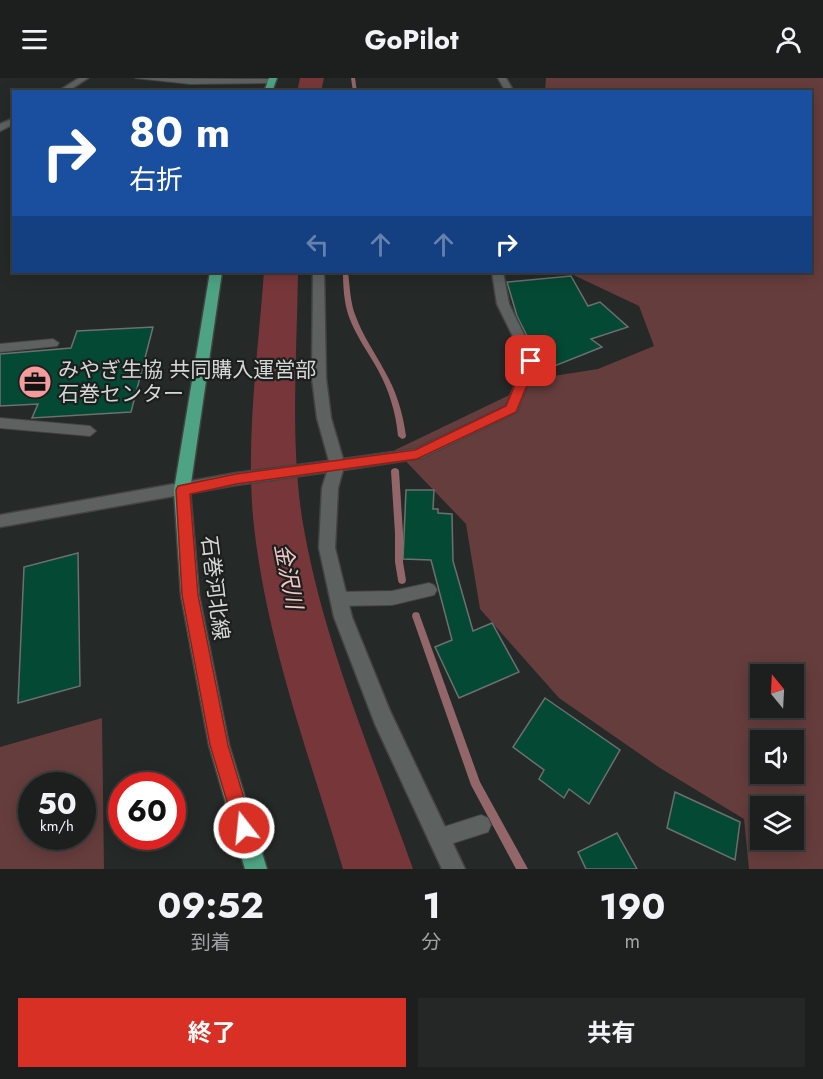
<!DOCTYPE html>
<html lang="ja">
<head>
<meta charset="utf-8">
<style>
	body { margin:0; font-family:Jost,"Noto Sans JP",sans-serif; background:#252726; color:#f1f3f6; height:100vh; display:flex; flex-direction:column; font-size:22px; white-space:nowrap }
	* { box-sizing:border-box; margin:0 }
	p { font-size:20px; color:#a0a2a4 }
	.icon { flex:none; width:33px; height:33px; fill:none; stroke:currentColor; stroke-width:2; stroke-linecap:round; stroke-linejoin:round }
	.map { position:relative; height:791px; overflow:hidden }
	.details { display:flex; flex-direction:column; background:#1c1f1d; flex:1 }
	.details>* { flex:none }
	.banner { position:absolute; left:12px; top:12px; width:800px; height:183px; border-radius:0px; box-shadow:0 3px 15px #0003,0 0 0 2px #3a3d3b; background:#1a4fa0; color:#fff; overflow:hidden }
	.needle { width:39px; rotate:342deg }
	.tools { position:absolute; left:750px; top:586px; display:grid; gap:12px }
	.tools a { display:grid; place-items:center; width:54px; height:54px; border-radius:0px; background:#1c1f1d; box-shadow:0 3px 15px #0003,0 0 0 2px #3a3d3b; font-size:30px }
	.speed { position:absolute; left:18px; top:694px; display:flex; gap:12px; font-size:30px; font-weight:700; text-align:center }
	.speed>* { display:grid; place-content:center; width:78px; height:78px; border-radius:50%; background:#1c1f1d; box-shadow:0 3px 15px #0003,0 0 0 2px #3a3d3b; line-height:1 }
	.speed small { font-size:15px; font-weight:400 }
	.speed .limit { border:9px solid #d22; background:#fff; color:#111 }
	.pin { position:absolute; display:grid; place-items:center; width:51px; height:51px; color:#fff; margin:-26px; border-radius:12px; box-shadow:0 3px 9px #0006 }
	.me { position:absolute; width:66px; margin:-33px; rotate:344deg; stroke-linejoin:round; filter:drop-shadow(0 0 4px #0008) }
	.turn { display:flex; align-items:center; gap:21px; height:126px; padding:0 18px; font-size:27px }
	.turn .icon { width:78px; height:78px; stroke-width:2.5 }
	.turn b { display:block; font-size:42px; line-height:51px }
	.lanes { display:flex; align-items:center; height:57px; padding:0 18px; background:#0003; justify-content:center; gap:30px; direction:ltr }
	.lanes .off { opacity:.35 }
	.eta { display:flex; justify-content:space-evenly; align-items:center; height:102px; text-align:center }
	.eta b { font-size:36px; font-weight:700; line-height:42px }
	.primary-button { display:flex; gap:12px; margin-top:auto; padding:12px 18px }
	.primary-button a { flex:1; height:69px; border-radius:0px; background:#d93025; color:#fff; font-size:24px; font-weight:700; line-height:69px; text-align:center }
	.primary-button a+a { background:#252726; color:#f1f3f6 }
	header { display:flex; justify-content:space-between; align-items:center; height:78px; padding:0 18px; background:#1c1f1d; font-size:27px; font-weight:700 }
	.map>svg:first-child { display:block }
</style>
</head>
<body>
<header><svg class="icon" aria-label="menu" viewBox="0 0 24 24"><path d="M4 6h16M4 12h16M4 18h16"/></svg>GoPilot<svg class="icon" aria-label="person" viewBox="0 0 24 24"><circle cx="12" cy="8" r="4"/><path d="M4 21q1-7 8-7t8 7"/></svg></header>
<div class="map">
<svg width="823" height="791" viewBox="0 0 823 791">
	<rect width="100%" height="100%" fill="#252927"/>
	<g fill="#653d3d" fill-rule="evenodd">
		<path d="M546 0H823V791H749L744 741 660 690 559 620 480 531 466 446 395 372 547 299 598 291 654 268 639 228 567 194H810V14L545 13ZM760 597H794V630H760ZM760 663H794V696H760ZM760 729H794V762H760Z"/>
		<path d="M102 640 104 791H0V669ZM32 708H82V759H32Z"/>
	</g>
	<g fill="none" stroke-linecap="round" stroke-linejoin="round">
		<g fill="#936769" fill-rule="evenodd">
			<path d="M351 0H355L357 14H353Z"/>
			<path d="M343 194H348C350 209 350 225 356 239 363 258 375 275 384 292 396 312 403 335 406 358L405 360 402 361 398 358C396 335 389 312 378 292 368 274 356 258 349 239 344 225 343 208 343 194Z"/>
			<path d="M395 390 398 391 399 393 403 455V484L406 502 405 505 402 506 399 505 398 502 395 484V455L391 393 392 391Z"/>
			<path d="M416 534 419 535 420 538 480 704 528 791H516L471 707 412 538 413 535Z"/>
		</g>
		<g fill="#77373a" fill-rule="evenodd">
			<path d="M300 0H324L321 14H297Z"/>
			<path d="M264 194H298C297 275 290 359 302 440 322 561 372 676 413 791H343C309 676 265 560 253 439 246 358 258 275 264 194Z"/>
		</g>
	</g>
	<g fill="#044934" stroke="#6c716f" stroke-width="1.5">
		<path d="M571 198 588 228 600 224 628 249 591 261 602 269 552 289 534 272 517 238 507 204Z"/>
		<path d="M153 249 131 334 32 340 38 326 0 328V276L71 270 77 253Z"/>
		<path d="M406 412H434L433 431H438V435L452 436 453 483 473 553 492 545 519 594 459 620 435 569 452 562 431 482 403 481Z"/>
		<path d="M78 475 80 608 18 625 24 489Z"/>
		<path d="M545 620 620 672 589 726 569 711 564 720 539 701 544 692 513 669Z"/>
		<path d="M675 714 740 744 735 782 667 750Z"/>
		<path d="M617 755 637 791H586L578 774Z"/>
	</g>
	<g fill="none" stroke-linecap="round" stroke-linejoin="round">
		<defs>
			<g id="lane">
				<path d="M135 0 272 1 275 3 272 5 190 6Z"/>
				<path d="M53 261 59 265 57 268 0 274V266Z"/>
				<path d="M0 340 90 348 96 353 90 358 0 350Z"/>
				<path d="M429 505 434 507 437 512 434 517 392 527 339 528 333 526 331 521 333 516 339 514 392 513Z"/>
				<path d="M481 737 488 740 491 747 488 754 438 770 431 767 428 760 431 753Z"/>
			</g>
			<g id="street">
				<path d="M498 0H506L514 14H506Z"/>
				<path d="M313 194H324L326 300 331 340 343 381 415 371 506 328 525 283 497 226 492 194H503L509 226 537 283 517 334 422 380 343 392 338 410 335 470 352 539 390 633 465 791H442L375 646 334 539 319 470 322 410 327 394 236 407 0 449V437L236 395 329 383 317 340 312 300Z"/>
			</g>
			<g id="secondary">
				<path d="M79 0H88L67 14H57Z"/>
				<path d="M14 40V46L0 53V46Z"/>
			</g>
			<g id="primary">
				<path d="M269 0H277L272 14H264Z"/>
				<path d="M210 194H222L190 412 199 517 229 667 267 791H245L209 667 181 517 174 412Z"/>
			</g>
		</defs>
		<use href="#lane" stroke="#424443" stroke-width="2"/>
		<use href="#street" stroke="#424443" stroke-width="3"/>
		<use href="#secondary" stroke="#424443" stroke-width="3"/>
		<use href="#primary" stroke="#424443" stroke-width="3"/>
		<use href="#lane" fill="#5d6260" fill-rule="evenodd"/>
		<use href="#street" fill="#5d6260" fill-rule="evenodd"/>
		<use href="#secondary" fill="#5d6260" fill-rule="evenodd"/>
		<use href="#primary" fill="#4ea385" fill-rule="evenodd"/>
	</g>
	<path fill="#d93025" stroke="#8d1f18" stroke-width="1.5" d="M531 279 537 283 516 334 417 381 236 406 190 416 198 517 228 667 253 750 251 757 244 760 237 757 210 667 182 517 176 412 178 408 236 396 415 372 506 328 525 283Z"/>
	<defs>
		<symbol id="office-disc" viewBox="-11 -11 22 22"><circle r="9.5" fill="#f59b9c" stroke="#1b1f1d"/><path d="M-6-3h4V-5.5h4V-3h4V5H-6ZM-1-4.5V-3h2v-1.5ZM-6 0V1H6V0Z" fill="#111"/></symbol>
	</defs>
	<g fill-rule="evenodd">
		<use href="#office-disc" x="16" y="285" width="38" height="38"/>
	</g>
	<g text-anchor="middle" stroke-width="4.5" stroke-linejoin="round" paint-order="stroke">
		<g font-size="21" fill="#d5d7d6" stroke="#1b1f1d" text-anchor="start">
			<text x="58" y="299">みやぎ生協 共同購入運営部<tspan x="58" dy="24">石巻センター</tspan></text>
		</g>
		<g font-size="21" fill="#d5d7d6" stroke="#1b1f1d">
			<text transform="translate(215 510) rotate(83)" y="7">石巻河北線</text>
		</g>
		<g font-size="22" font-style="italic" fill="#f2c7c7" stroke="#1b1f1d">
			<text transform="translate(289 498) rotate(79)" y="8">金沢川</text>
		</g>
	</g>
</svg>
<div class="tools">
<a><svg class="needle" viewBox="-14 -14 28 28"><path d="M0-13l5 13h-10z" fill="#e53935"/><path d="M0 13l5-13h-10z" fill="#a0a2a4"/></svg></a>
<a><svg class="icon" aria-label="sound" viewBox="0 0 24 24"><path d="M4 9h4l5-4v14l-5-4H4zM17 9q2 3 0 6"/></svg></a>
<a><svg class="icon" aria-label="layers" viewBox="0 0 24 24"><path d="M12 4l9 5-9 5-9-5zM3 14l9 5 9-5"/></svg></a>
</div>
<div class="speed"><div>50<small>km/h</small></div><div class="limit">60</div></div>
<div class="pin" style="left:531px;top:283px;background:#d93025"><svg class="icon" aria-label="arrive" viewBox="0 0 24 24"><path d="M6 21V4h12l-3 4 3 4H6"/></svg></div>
<svg class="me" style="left:244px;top:750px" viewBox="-20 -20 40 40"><circle r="17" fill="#d93025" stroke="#fff" stroke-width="3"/><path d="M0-11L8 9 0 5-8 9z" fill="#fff"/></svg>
<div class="banner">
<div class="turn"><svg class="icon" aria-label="right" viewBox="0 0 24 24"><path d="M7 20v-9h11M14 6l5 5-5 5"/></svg><div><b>80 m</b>右折</div></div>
<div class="lanes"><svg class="icon off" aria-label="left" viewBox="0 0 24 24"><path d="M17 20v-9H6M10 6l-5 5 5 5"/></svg><svg class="icon off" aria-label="ahead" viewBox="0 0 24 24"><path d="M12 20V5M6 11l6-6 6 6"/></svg><svg class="icon off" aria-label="ahead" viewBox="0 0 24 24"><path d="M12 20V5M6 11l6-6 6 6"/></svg><svg class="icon" aria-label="right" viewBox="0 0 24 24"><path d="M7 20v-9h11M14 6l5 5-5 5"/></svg></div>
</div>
</div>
<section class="details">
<div class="eta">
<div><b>09:52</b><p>到着</p></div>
<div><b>1</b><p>分</p></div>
<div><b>190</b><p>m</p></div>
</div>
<div class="primary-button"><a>終了</a><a>共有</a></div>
</section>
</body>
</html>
